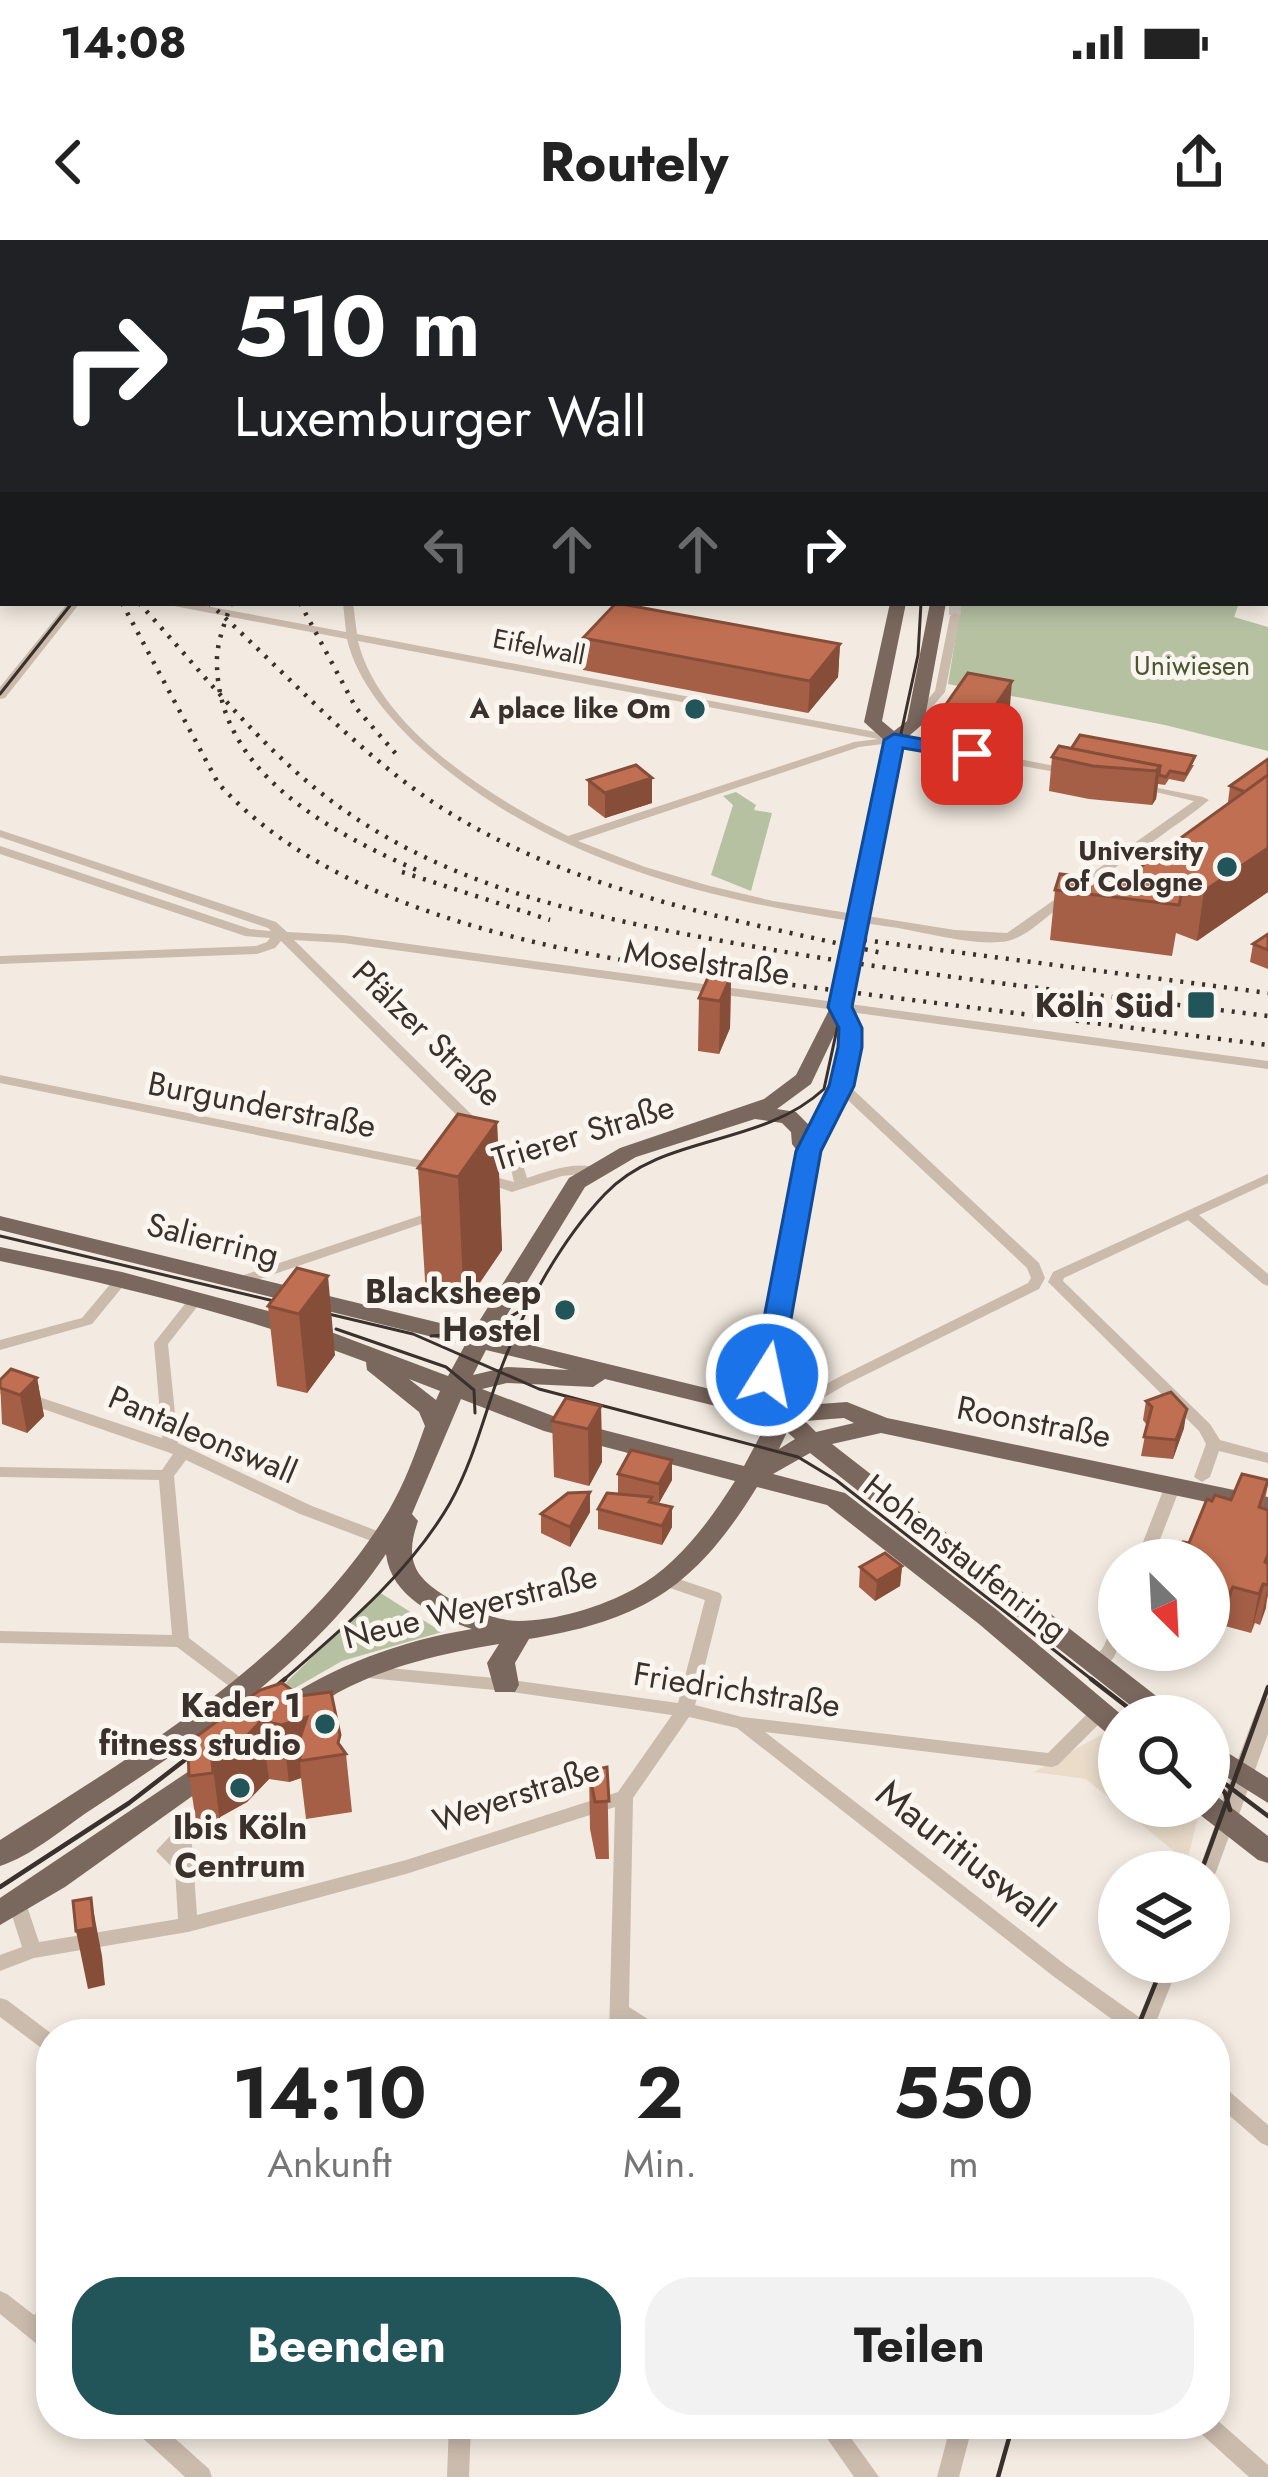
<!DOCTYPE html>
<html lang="de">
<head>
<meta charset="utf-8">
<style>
	body { margin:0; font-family:Jost,sans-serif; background:#f2f2f2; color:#222; height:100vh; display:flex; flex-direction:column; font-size:45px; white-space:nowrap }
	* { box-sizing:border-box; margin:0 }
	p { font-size:39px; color:#767676 }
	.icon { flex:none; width:66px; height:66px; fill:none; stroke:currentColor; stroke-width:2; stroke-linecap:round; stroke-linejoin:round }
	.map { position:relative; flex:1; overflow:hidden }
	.drawer { position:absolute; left:36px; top:1779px; width:1194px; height:420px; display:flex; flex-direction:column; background:#fff; border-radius:48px; box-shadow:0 6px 18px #0003 }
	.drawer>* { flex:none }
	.top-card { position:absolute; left:0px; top:0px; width:1269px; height:366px; box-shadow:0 6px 18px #0003; background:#202124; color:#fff; overflow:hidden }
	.needle { width:78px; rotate:156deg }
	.tools { position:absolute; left:1098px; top:1299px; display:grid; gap:24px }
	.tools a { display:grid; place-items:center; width:132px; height:132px; border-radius:50%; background:#fff; box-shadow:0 6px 18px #0003; font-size:60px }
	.pin { position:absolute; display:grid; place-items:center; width:102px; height:102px; color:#fff; margin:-51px; border-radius:24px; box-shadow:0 6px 18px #0006 }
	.me { position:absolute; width:132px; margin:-66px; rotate:10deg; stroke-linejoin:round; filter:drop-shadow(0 0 9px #0008) }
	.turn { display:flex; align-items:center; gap:42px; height:252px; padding:0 36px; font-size:54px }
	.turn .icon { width:156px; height:156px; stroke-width:2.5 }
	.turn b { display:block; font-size:84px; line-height:102px }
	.lanes { display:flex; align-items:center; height:114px; padding:0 36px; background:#0003; justify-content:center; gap:60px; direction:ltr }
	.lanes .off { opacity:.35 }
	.eta { display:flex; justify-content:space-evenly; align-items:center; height:204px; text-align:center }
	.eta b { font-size:72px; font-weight:700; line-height:84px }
	.action { display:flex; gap:24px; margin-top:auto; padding:24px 36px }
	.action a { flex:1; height:138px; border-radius:48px; background:#22555a; color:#fff; font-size:48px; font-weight:700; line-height:138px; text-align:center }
	.action a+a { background:#f2f2f2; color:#222 }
	.status { display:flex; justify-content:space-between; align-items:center; height:84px; padding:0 60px; background:#fff; direction:ltr }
	.status svg { height:33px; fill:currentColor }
	header { display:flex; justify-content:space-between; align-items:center; height:156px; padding:0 36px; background:#fff; font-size:54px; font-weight:700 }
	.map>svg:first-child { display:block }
</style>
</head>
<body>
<div class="status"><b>14:08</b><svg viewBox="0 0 49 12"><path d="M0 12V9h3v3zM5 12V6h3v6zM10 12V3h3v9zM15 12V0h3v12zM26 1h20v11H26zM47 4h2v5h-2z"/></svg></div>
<header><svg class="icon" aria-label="back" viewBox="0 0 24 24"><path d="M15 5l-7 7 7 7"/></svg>Routely<svg class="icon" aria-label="share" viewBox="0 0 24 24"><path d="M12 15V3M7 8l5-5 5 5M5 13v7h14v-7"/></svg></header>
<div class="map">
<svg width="1268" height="2237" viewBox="0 0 1268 2237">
	<rect width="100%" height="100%" fill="#f3ebe1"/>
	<g fill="#b6c1a2">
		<path d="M961 363H1239L1234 377 1268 387V511L1165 485 948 444Z"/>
		<path d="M736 552 756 565 754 570 772 573 751 651 711 635 733 565 723 556Z"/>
		<path d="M379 1352 442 1392 342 1421 260 1468Z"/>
	</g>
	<path fill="#eadcc9" d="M1103 1494 1119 1506V1566L1200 1569 1187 1622 1113 1561 1086 1539 1034 1532Z"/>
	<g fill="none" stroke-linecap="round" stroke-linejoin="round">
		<path stroke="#cec6bd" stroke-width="12" stroke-dasharray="12 6" stroke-linecap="butt" d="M955 363V376"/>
		<g fill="#cbbbad" fill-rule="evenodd">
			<path d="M165 0H173L171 3H163Z"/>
			<path d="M428 0H436L435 3H427Z"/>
			<rect x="699" y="0" width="8" height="3"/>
			<rect x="879" y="0" width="8" height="3"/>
			<path d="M1180 0H1188L1187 3H1179Z"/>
			<rect x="1202" y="0" width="8" height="3"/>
			<rect x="1266" y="19" width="2" height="4"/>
			<rect x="0" y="153" width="3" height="6"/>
			<path d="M0 328 3 329V335L0 334Z"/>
			<path d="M169 363H190L346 392 343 363H353L357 394 1071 529 1077 532 1071 535 883 500V504L859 507 578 601 645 627 710 646 773 661 955 690 1007 693 1194 561 1138 548V544L1203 557 1209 560C1193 574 1175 585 1158 598 1125 620 1093 643 1061 666 1046 677 1026 697 1008 701 974 707 926 692 891 687 721 663 555 627 423 510 390 480 357 442 347 399L174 366ZM358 401 878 499 854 502 568 596C493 559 379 488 358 401Z"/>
			<path d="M955 373 960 376 945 452 920 481H912V477L935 451 950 376Z"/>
			<path d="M0 590 276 682 287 692 343 695 1268 821V829L343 703 294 700 523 925 527 938C549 931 578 920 599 929L592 933 562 936 512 952 476 940 474 937 476 934 481 933 514 942 511 929 281 701 275 708 257 714 0 724V716L256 706 267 702 270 698 245 696 0 614V606L250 689 271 691 268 688 0 597Z"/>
			<path d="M0 835 440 924 447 928 440 932 0 843Z"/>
			<path d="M841 842 846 843 1039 1023 1045 1038 1039 1049 847 1144 785 1180 780 1179 777 1175 780 1171 837 1138 1028 1043 1031 1038 1027 1028 836 849 834 846 836 843Z"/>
			<path d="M1268 934V943L1199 975 1268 1034V1046L1263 1044 1188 980 1064 1038 1063 1041 1210 1184 1220 1200 1268 1213V1223L1219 1211 1210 1237 1202 1242 1194 1237 1206 1204 1199 1191 1048 1042 1053 1032Z"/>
			<path d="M440 969 445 970 447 973 445 976 248 1043 243 1044 236 1040 238 1037Z"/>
			<path d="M122 1035 129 1039 92 1084 0 1110V1100L82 1078 117 1036Z"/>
			<path d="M197 1053 204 1058 168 1104 178 1203 312 1266 388 1295 390 1299 388 1303 382 1305 300 1274 186 1220 174 1236 189 1398 245 1441 248 1445 245 1449H233L177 1407 0 1403V1391L172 1395 159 1240 0 1237V1227L162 1230 173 1214 0 1154V1144L162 1198 154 1103 192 1055Z"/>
			<path d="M1174 1238 1182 1243 1152 1320H1136L1166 1243Z"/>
			<path d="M667 1335 720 1353 722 1357 695 1465 742 1477 1048 1513 1094 1467 1100 1466 1106 1467 1109 1472 1106 1477 1058 1525 1052 1527 765 1492 1067 1726 1139 1777 1162 1722H1180L1154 1787 1159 1794H1132L1053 1736 737 1488 689 1477 633 1558 629 1767 662 1788 665 1794H639L629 1787V1794H609L615 1567 406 1634 284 1667 188 1692 34 1718 0 1731V1715L22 1707 8 1663 10 1658 17 1656 24 1658 26 1663 39 1702 178 1679 175 1630 156 1611 170 1596 176 1594 189 1600 192 1605 197 1675 406 1620 618 1552 672 1475 505 1451 368 1438 362 1436 359 1432 362 1428 368 1426 505 1439 678 1463 705 1360 661 1345 659 1341 661 1337Z"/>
			<path d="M1119 1379C1119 1404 1121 1430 1087 1427L1085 1423C1089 1417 1098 1415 1102 1409 1107 1402 1109 1389 1113 1381Z"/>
			<path d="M1226 1573 1232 1575 1235 1580 1216 1632 1213 1637 1209 1639V1632H1198L1217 1580 1220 1575Z"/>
			<path d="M0 1758 7 1760 52 1794 51 1812 44 1810 0 1777Z"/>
			<path d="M1215 1843 1222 1845 1268 1885V1906L1261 1903 1215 1863Z"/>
			<path d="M0 2051 7 2054 34 2075 44 2065 51 2062V2112L43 2109 0 2074Z"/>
			<path d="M1215 2178 1268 2225V2237H1249L1198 2191 1195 2184H1215Z"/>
			<path d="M132 2184H159L209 2229 212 2237H185L135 2191Z"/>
			<path d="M449 2184H471L469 2237H447Z"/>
			<path d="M817 2184H841L879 2237H854Z"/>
			<path d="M951 2184H973L959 2237H937Z"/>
		</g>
		<g fill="#cbbbad" fill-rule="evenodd">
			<rect x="1266" y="49" width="2" height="6"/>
			<path d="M0 82 3 83V89L0 88Z"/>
			<path d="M68 363H80L5 458 0 459V447Z"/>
			<path d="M1268 1458V1494L1237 1580 1234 1586 1226 1588 1218 1586 1215 1580 1258 1466 1261 1461Z"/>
		</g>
		<rect fill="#9e8b7f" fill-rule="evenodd" x="0" y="31" width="3" height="6"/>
		<g fill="#7a685e" fill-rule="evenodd">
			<rect x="1266" y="190" width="2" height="9"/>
			<path d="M890 363H906L882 481 894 491 907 481 930 363H946L924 483 902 502 850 768 859 786V823L819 914 780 1119V1143L791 1166 847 1162 887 1178 1268 1257V1275L881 1193 832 1204 1173 1469 1177 1476H1144L810 1213 773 1234 845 1253 997 1370 1123 1476H1119V1498L1109 1495 979 1384 827 1265 757 1247C696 1346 645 1380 529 1399L515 1423 519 1445 515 1452H495L487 1423 499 1404C444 1413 391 1425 341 1451 321 1461 296 1488 273 1481L269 1474 273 1467C334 1425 400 1401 472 1389 436 1377 391 1357 386 1314 313 1423 194 1502 86 1573 60 1591 31 1616 0 1626V1600C140 1511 301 1416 389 1270 404 1244 415 1215 425 1186L419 1172 367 1130 366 1122C246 1076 125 1047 0 1021V1007L122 1032 291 1077 448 1136 465 1105 0 990V976L473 1091 569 938 620 908 764 859 796 835 830 768 885 501 864 482ZM838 787V823L809 885 796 872 777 869 811 844ZM755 879 782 883 791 892 792 904 798 912 756 1119V1143L763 1162 494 1096 585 947 636 917ZM486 1110 569 1130 507 1127 473 1135ZM409 1139 440 1151 436 1160ZM605 1139 769 1179 744 1226 561 1179 482 1149 507 1143 593 1147ZM461 1159 544 1191 735 1241C709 1282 678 1325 634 1349 601 1367 555 1381 518 1381 491 1381 425 1354 415 1326 409 1311 413 1296 418 1281L412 1274ZM844 1178 854 1183 816 1192 805 1181ZM787 1192 795 1199 779 1209Z"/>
			<path d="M1209 1501 1268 1538V1563L1209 1526Z"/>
			<path d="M216 1513 226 1516 230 1524 226 1532 65 1647 0 1685V1658Z"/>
			<path d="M1209 1555 1219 1558 1268 1596V1623L1258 1620 1199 1574 1195 1566H1209Z"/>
		</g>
		<g stroke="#3a302c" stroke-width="3">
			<path d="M0 454 72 363"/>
			<path d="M0 996 413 1094 539 1149 798 1217 836 1240 1095 1442"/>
			<path d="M336 1089 446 1127 474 1150 475 1173"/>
			<path d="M431 1096 484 1092 520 1071"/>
			<path d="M281 1442C342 1389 409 1334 450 1263 474 1220 485 1172 502 1126 524 1068 561 1000 605 954 663 893 760 908 824 849L918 415 921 363"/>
		</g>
		<g stroke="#3a302c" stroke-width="4.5">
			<path d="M1091 1439 1139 1476"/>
			<path d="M253 1466 285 1439"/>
			<path d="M1209 1533 1225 1553 1230 1570"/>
			<path d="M1220 1540 1268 1576"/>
			<path d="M1201 1632 1268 1447"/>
			<path d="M0 1647 129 1563 216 1496"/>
			<path d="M1135 1794 1164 1722"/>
			<path d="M998 2237 1013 2184"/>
		</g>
		<g stroke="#3a302c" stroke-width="4.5" stroke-dasharray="3 8" stroke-linecap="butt">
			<path d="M122 363 218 543C363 705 675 729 880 756 1009 772 1139 789 1268 805"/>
			<path d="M139 363C206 436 268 519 351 575 467 654 610 681 745 705 918 736 1094 754 1268 776"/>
			<path d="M209 363C283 430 351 507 434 563 568 651 729 679 882 713"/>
			<path d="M231 363C226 380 218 399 217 417 214 532 330 592 421 632"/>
			<path d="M300 363 356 468 396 514"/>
			<path d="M402 632 550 680"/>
			<path d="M864 700 1268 753"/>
		</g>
	</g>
	<g fill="#a55f47">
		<path d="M45 0H156L154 3H42Z"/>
		<path d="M1266 82H1268V173L1266 172Z"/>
		<path d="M583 398 840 404 838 437 808 473 583 430Z"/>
		<path d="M1010 466 983 506 938 498 940 473Z"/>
		<path d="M1052 517 1194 525 1184 542 1169 539 1165 545 1158 544 1156 559 1152 565 1089 559 1049 551Z"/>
		<path d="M1268 519V652L1197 701 1176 693 1172 716 1050 700 1055 650 1121 641 1229 563 1228 562 1230 546Z"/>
		<path d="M588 540 652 563 605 578 588 565Z"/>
		<path d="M1268 694V729L1250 722 1253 704Z"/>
		<path d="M731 736 730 788 719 814 698 811 699 758Z"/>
		<path d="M497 882 502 1010 464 1066 426 1056 418 928Z"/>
		<path d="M297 1028 335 1115 307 1153 277 1146 268 1066Z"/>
		<path d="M37 1138 44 1176 27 1193 2 1184 0 1140Z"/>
		<path d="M1146 1161 1184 1188 1173 1219 1141 1216 1147 1185 1143 1180Z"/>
		<path d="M601 1166 602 1222 589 1246 554 1237 552 1181Z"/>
		<path d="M672 1220V1240L659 1263 652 1261 672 1267V1287L662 1305 598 1289V1269L625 1255 618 1253V1234Z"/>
		<path d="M1268 1245 1263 1269 1268 1270V1356L1260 1385 1255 1383 1251 1393 1225 1386 1213 1407 1209 1406V1320L1189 1303 1212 1261 1231 1260Z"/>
		<path d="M590 1252V1272L570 1307 541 1293V1274Z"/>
		<path d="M902 1326 900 1346 875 1361 859 1347 860 1327Z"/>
		<path d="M260 1450 342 1509 346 1514 352 1572 306 1579 301 1538 289 1542 269 1539 247 1562 220 1577 221 1590 198 1594 189 1536Z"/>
		<path d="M607 1527 609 1619H596L590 1589 589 1531Z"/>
	</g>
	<g fill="#864e39">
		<path d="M64 0H82V3H61Z"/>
		<path d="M840 404 838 437 808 473 810 441Z"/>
		<path d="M1012 441 1010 466 983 506 985 481Z"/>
		<path d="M1160 526 1156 559 1152 565 1156 531Z"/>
		<path d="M652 538V563L605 578V553Z"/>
		<path d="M1268 608V652L1197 701 1204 651Z"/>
		<path d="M731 736 730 788 719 814 720 761Z"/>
		<path d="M497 882 502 1010 464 1066 458 937Z"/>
		<path d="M328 1036 335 1115 307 1153 299 1074Z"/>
		<path d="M37 1138 44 1176 27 1193 20 1155Z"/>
		<path d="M601 1166 602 1222 589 1246 588 1189Z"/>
		<path d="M1187 1169 1184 1188 1173 1219 1176 1200Z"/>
		<path d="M672 1220V1240L659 1263V1244Z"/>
		<path d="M590 1252V1272L570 1307V1287Z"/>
		<path d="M672 1267V1287L662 1305V1286Z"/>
		<path d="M1268 1314V1331L1251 1393 1265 1322Z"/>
		<path d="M902 1326 900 1346 875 1361 877 1341Z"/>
		<path d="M1268 1345 1266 1368 1260 1385Z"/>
		<path d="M1233 1347 1225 1386 1213 1407 1221 1368Z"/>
		<path d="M307 1477 303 1508 299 1501 301 1538 289 1542 282 1485Z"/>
		<path d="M261 1481 269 1539 247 1562 220 1577 221 1590 212 1520Z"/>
		<path d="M91 1658 102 1716 105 1745 88 1749 76 1691Z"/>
	</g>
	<g fill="#c06f52" stroke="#864e39" stroke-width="3">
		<path d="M45 0H64L61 3H42Z"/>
		<path d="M438 0H523V3H437Z"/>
		<path d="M1266 101 1268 102V139L1266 138Z"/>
		<path d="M616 363 840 404 810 441 583 398Z"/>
		<path d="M968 433 1012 441 985 481 940 473Z"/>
		<path d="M1080 495 1195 516 1186 534 1170 531 1166 537 1159 535 1160 526 1071 509Z"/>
		<path d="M1059 506 1160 526 1156 531 1093 526 1052 517Z"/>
		<path d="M1268 519V535L1245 552 1230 546Z"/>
		<path d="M636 525 652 538 605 553 588 540Z"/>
		<path d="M1268 535V608L1204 651 1184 643 1179 665 1055 650 1060 634 1121 641Z"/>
		<path d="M1268 694V710L1253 704Z"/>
		<path d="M710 733 731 736 720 761 699 758Z"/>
		<path d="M458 874 497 882 458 937 418 928Z"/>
		<path d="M297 1028 328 1036 299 1074 268 1066Z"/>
		<path d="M11 1129 37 1138 20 1155 0 1148V1140Z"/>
		<path d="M1171 1152 1187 1169 1176 1200 1144 1197 1152 1167 1146 1161Z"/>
		<path d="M566 1158 601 1166 588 1189 552 1181Z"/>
		<path d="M631 1210 672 1220 659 1244 618 1234Z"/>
		<path d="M1242 1234 1268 1240 1259 1267 1268 1270V1314L1265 1322 1268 1324V1345L1263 1344 1259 1354 1233 1347 1221 1368 1209 1367V1320H1175L1183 1302 1189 1303 1207 1259 1212 1261 1215 1255 1231 1260Z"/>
		<path d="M590 1252 570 1287 541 1274 568 1253Z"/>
		<path d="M607 1253 652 1257 649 1262 672 1267 662 1286 598 1269Z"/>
		<path d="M885 1313 902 1326 877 1341 860 1327Z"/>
		<path d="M282 1443 300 1456 331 1452 340 1495 338 1503 346 1514 299 1521 303 1508 299 1501 307 1477 282 1485 261 1481 239 1504 212 1520 213 1533 189 1536 188 1510 197 1496 260 1450Z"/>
		<path d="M607 1527 609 1561 595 1562 589 1531Z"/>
		<path d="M91 1658 94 1688 76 1691 73 1661Z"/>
	</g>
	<path fill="#1a73e8" stroke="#114b97" stroke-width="3" d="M894 494 972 508 982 514 972 520 903 508 852 767 862 788V807L854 846 821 911 781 1135 767 1144 753 1135 796 911 829 846 838 807 839 788 828 767 884 500Z"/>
	<g fill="#22555a" stroke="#faf5ee" stroke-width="4.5">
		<circle cx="695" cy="469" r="12"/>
		<circle cx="1227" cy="627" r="12"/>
		<rect x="1186" y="750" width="30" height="30" rx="6"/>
		<circle cx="565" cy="1070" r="12"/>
		<circle cx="325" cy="1484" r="12"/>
		<circle cx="240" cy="1548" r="12"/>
	</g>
	<g text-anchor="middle" stroke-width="10" stroke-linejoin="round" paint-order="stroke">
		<g font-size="27" fill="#3a302c" stroke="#faf5ee">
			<text transform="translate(539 407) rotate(11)" y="9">Eifelwall</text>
		</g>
		<g font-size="27" fill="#485730" stroke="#faf5ee">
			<text x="1192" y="435">Uniwiesen</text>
		</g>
		<g font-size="27" font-weight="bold" fill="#3a302c" stroke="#faf5ee" text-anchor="end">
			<text x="671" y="478">A place like Om</text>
			<text x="1203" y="620">University<tspan x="1203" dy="31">of Cologne</tspan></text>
		</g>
		<g font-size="33" fill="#3a302c" stroke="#faf5ee">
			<text transform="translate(707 722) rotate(8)" y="12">Moselstraße</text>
			<text transform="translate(428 793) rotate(44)" y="12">Pfälzer Straße</text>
			<text transform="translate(262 864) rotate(11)" y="12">Burgunderstraße</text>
			<text transform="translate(583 892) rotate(-17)" y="12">Trierer Straße</text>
			<text transform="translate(213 999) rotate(14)" y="12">Salierring</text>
			<text transform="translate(1034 1181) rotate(11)" y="12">Roonstraße</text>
			<text transform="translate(203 1194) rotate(23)" y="12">Pantaleonswall</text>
			<text transform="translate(966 1317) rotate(38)" y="12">Hohenstaufenring</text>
			<text transform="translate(470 1366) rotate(-14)" y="12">Neue Weyerstraße</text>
			<text transform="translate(737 1449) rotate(9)" y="12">Friedrichstraße</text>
			<text transform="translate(516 1554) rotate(-18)" y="12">Weyerstraße</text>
		</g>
		<g font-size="33" font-weight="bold" fill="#3a302c" stroke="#faf5ee" text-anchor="end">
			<text x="1174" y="777">Köln Süd</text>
			<text x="541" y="1063">Blacksheep<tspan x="541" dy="38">Hostel</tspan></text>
			<text x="301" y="1477">Kader 1<tspan x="301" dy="38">fitness studio</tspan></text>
			<text x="240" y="1599" text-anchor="middle">Ibis Köln<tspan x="240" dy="38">Centrum</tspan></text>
		</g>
		<g font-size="39" fill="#3a302c" stroke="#faf5ee">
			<text transform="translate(966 1613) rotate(38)" y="14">Mauritiuswall</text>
		</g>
	</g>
</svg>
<div class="tools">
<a><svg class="needle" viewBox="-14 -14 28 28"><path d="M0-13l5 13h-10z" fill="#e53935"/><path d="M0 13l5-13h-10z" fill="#767676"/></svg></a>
<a><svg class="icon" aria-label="search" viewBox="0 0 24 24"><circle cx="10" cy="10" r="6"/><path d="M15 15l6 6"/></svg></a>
<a><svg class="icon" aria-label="layers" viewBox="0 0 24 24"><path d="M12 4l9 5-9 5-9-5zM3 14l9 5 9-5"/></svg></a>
</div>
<div class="pin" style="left:972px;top:514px;background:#d93025"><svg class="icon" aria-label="arrive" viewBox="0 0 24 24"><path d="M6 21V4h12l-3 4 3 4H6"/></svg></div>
<svg class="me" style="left:767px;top:1135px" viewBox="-20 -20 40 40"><circle r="17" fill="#1a73e8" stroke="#fff" stroke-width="3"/><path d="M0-11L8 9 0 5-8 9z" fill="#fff"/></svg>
<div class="top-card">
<div class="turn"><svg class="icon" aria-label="right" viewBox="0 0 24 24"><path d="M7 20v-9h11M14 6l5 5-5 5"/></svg><div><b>510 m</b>Luxemburger Wall</div></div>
<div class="lanes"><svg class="icon off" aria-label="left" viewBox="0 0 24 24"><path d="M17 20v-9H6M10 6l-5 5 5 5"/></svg><svg class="icon off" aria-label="ahead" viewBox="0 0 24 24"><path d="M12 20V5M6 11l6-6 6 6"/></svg><svg class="icon off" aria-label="ahead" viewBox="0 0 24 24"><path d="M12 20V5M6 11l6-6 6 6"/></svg><svg class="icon" aria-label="right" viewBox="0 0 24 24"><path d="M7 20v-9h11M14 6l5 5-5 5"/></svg></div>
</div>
<section class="drawer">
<div class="eta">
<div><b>14:10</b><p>Ankunft</p></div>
<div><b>2</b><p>Min.</p></div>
<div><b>550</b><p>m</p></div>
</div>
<div class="action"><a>Beenden</a><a>Teilen</a></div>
</section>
</div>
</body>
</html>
